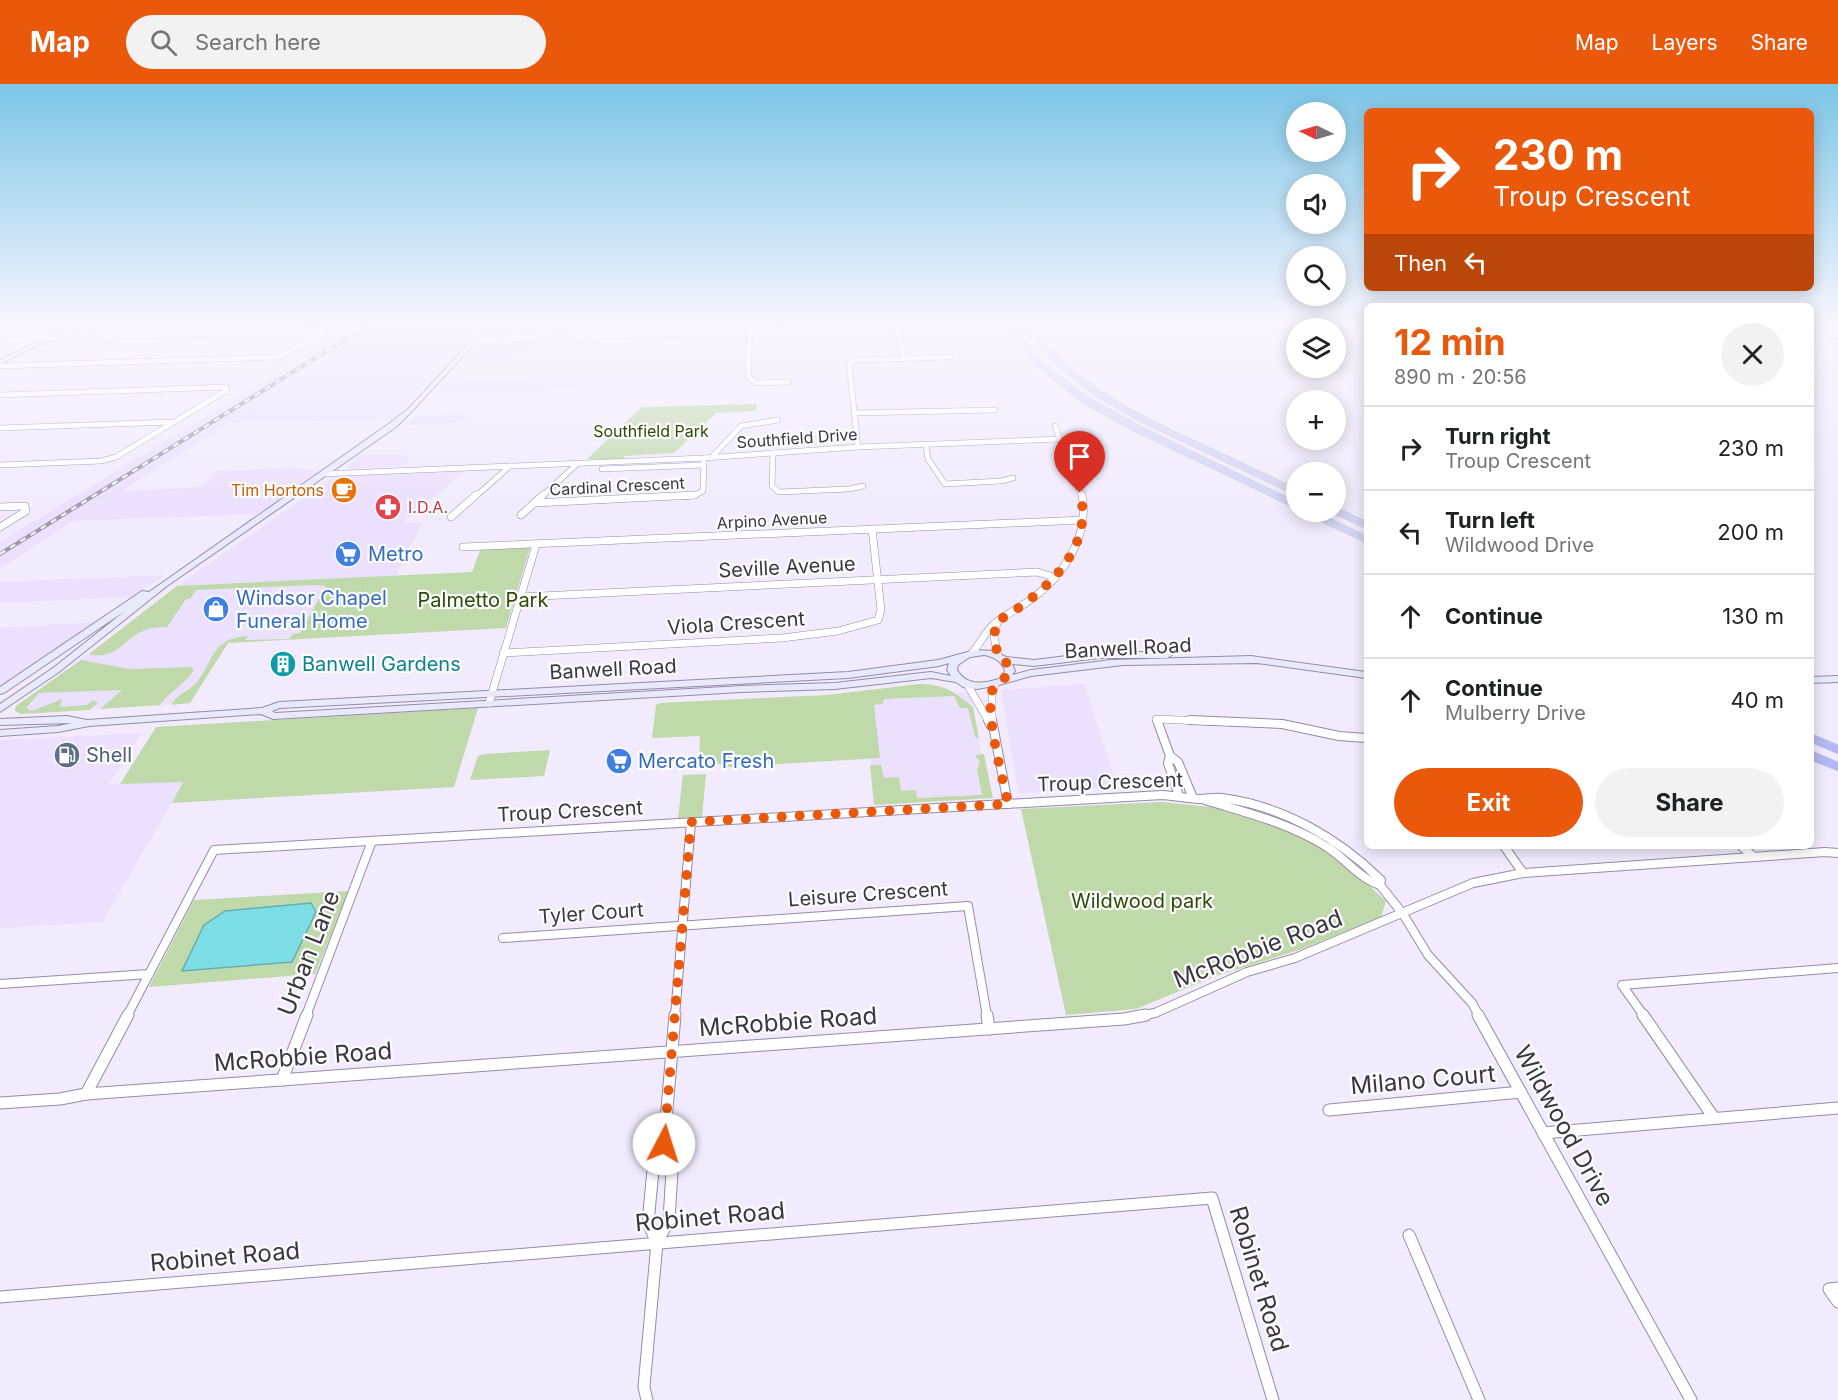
<!DOCTYPE html>
<html lang="en">
<head>
<meta charset="utf-8">
<style>
	body { margin:0; font-family:Inter,sans-serif; background:#f2f2f2; color:#202124; height:100vh; display:flex; flex-direction:column; font-size:22px; white-space:nowrap }
	* { box-sizing:border-box; margin:0 }
	p { font-size:20px; color:#757577 }
	.icon { flex:none; width:33px; height:33px; fill:none; stroke:currentColor; stroke-width:2; stroke-linecap:round; stroke-linejoin:round }
	.map { position:relative; flex:1; overflow:hidden }
	.side { position:absolute; left:1364px; top:219px; width:450px; height:546px; display:flex; flex-direction:column; background:#fff; border-radius:9px; box-shadow:0 3px 15px #0003 }
	.side>* { flex:none }
	.guide { position:absolute; left:1364px; top:24px; width:450px; height:183px; border-radius:9px; box-shadow:0 3px 15px #0003; background:#ea580c; color:#fff; overflow:hidden }
	.needle { width:39px; rotate:275deg }
	.tools { position:absolute; left:1286px; top:18px; display:grid; gap:12px }
	.tools a { display:grid; place-items:center; width:60px; height:60px; border-radius:50%; background:#fff; box-shadow:0 3px 15px #0003; font-size:30px }
	.pin { position:absolute; display:grid; place-items:center; width:51px; height:51px; color:#fff; margin:-62px -26px; border-radius:50% 50% 50% 0; rotate:-45deg; box-shadow:0 0 6px #0007 }
	.pin .icon { rotate:45deg }
	.me { position:absolute; width:66px; margin:-33px; rotate:5deg; stroke-linejoin:round; filter:drop-shadow(0 0 4px #0008) }
	.turn { display:flex; align-items:center; gap:21px; height:126px; padding:0 30px; font-size:27px }
	.turn .icon { width:78px; height:78px; stroke-width:2.5 }
	.turn b { display:block; font-size:42px; line-height:51px }
	.then { display:flex; align-items:center; height:57px; padding:0 30px; background:#0003; gap:12px; font-size:22px }
	.round { display:grid; place-items:center; flex:none; width:63px; height:63px; border-radius:32px; background:#f2f2f2 }
	.headline { display:flex; align-items:center; justify-content:space-between; height:102px; padding:0 30px }
	h1 { font-size:36px; font-weight:700; line-height:45px; color:#ea580c }
	.action { display:flex; gap:12px; margin-top:auto; padding:12px 30px }
	.action a { flex:1; height:69px; border-radius:36px; background:#ea580c; color:#fff; font-size:24px; font-weight:700; line-height:69px; text-align:center }
	.action a+a { background:#f2f2f2; color:#202124 }
	ul { padding:0; list-style:none }
	li { display:flex; align-items:center; gap:18px; height:84px; padding:0 30px; border-top:2px solid #e0e0e0 }
	li div { flex:1 }
	li b { display:block; font-size:22px }
	li em { font-style:normal }
	header { display:flex; align-items:center; gap:36px; box-sizing:border-box; height:84px; padding:0 30px; background:#ea580c; color:#fff }
	header strong { font-size:28px }
	nav { display:flex; gap:33px; margin-inline-start:auto; font-size:21px }
	.search { width:420px; height:54px; background:#f2f2f2; display:flex; align-items:center; gap:15px; box-sizing:border-box; padding:0 21px; border-radius:33px; color:#757577; font-size:22px }
	.map>svg:first-child { display:block }
</style>
</head>
<body>
<header>
<strong>Map</strong>
<div class="search"><svg class="icon" aria-label="search" viewBox="0 0 24 24"><circle cx="10" cy="10" r="6"/><path d="M15 15l6 6"/></svg>Search here</div>
<nav><a>Map</a><a>Layers</a><a>Share</a></nav>
</header>
<div class="map">
<svg width="1838" height="1316" viewBox="0 0 1838 1316">
	<rect width="100%" height="100%" fill="#f1ebfd"/>
	<g fill="#ebe0fe">
		<path d="M357 240H483L394 335 229 339 122 407 203 403 216 387 296 384 320 387 256 430 73 437 0 484V458Z"/>
		<path d="M497 240H534L523 252 484 253Z"/>
		<path d="M533 257 522 270 570 268 567 272 465 276 479 258Z"/>
		<path d="M581 293 578 304 434 310 445 298Z"/>
		<path d="M468 330 463 337 455 339 404 341 415 332Z"/>
		<path d="M362 371H404L411 373 402 382 346 385Z"/>
		<path d="M465 387 402 439H422L396 492 335 495 303 555 228 559 190 619 21 630 15 627 16 622 89 570 177 502 334 393Z"/>
		<path d="M166 491 132 513 0 519V498Z"/>
		<path d="M95 538 71 554 0 601V544Z"/>
		<path d="M1084 600 1117 702 1019 710 1001 606Z"/>
		<path d="M970 608 989 712 874 718 867 613Z"/>
		<path d="M141 649 109 700 184 698 102 838 0 844V656Z"/>
	</g>
	<g fill="#bfd9ab">
		<path d="M757 320 756 327 716 329 674 369 624 372 623 376 587 375 642 323Z"/>
		<path d="M523 462 530 464 506 544 228 559 190 619 171 621C180 607 187 609 196 599 215 576 211 554 248 552L245 556 289 555 293 550 300 549 326 502 318 501 196 506 190 515H186L167 543C161 543 154 543 148 545 124 552 119 577 89 570L177 502 472 488 481 464Z"/>
		<path d="M81 576 130 585 191 583 194 586C184 601 170 607 160 621L100 625 122 606 39 609 26 624 32 627 62 615 60 623 87 621 93 616 98 619 89 626 21 630 15 627 16 622Z"/>
		<path d="M919 600C946 601 953 607 973 623L979 655 975 653 968 624H960L954 612 884 615 883 620 874 621 880 674 729 683 699 674 700 652 652 654 656 621 660 619 827 611Z"/>
		<path d="M478 624 454 703 172 719 183 698 120 700 156 643Z"/>
		<path d="M550 666 544 692 470 696 478 672 484 670Z"/>
		<path d="M984 670 993 714 874 721 870 681H881L884 694 899 693 901 707 916 706 917 714 982 711 977 685 980 678 975 671Z"/>
		<path d="M706 690 702 733 678 734 683 691Z"/>
		<path d="M1162 718 1229 725 1294 746 1346 781 1386 817 1381 833 1302 865 1216 892 1136 925 1066 931 1021 725Z"/>
		<path d="M349 807 315 890 149 903 194 816Z"/>
	</g>
	<path fill="#7cdee4" stroke="#68acb3" stroke-width="1.5" d="M311 819 316 828 292 878 182 887 204 841 225 827Z"/>
	<g fill="none" stroke-linecap="round" stroke-linejoin="round">
		<defs>
			<g id="street-far3">
				<path d="M750 240 748 293 756 299 788 298"/>
				<path d="M897 243 904 275"/>
				<path d="M0 256 320 246 324 248 279 273 0 282"/>
				<path d="M474 256 981 240"/>
				<path d="M1810 258 1838 257"/>
				<path d="M0 311 226 303"/>
				<path d="M854 329 995 326"/>
				<path d="M1055 342 1082 413"/>
				<path d="M0 344 173 338"/>
				<path d="M926 361 928 375 945 400 1001 397 1013 394"/>
				<path d="M858 363 849 279 856 276 950 273"/>
				<path d="M773 369 772 402 779 408 849 405 863 402"/>
				<path d="M711 374 741 342 778 336"/>
				<path d="M0 381 101 377 116 373 227 306 226 303"/>
				<path d="M602 385 704 381"/>
				<path d="M322 390 704 374 858 363 1059 355"/>
				<path d="M475 413 510 382"/>
				<path d="M541 413 577 380"/>
				<path d="M679 413 693 412 703 407 704 374"/>
			</g>
			<g id="street-far2">
				<path d="M534 419 695 411"/>
				<path d="M0 423 25 422 26 427 0 443"/>
				<path d="M521 431 543 411"/>
				<path d="M451 433 476 411"/>
				<path d="M463 463 1082 436"/>
				<path d="M520 513 1037 488 1054 493"/>
				<path d="M997 538 994 553 998 572"/>
				<path d="M503 569 782 554 838 547 878 536 881 526 872 445"/>
				<path d="M972 569C980 560 985 548 994 540 1006 530 1021 523 1033 514 1064 491 1090 451 1082 411"/>
				<path d="M967 600 989 638"/>
				<path d="M489 619 536 461"/>
				<path d="M992 638V612L995 600"/>
				<path d="M1157 638 1156 635 1228 638"/>
			</g>
			<g id="street-far1">
				<path d="M988 636 991 642"/>
				<path d="M992 636 1008 720"/>
				<path d="M1157 636 1170 672 1168 679 1179 712"/>
				<path d="M1190 636 1282 640 1339 652 1366 654"/>
				<path d="M1170 672 1178 678 1193 714"/>
				<path d="M1205 716C1247 729 1290 739 1327 763 1345 774 1359 794 1380 801"/>
				<path d="M1504 762 1523 789"/>
				<path d="M1741 762 1753 772"/>
				<path d="M503 854 968 822 987 932"/>
				<path d="M0 900 149 890"/>
				<path d="M127 932 214 766 1162 711C1174 712 1187 714 1199 715 1207 715 1215 713 1222 714 1283 722 1338 754 1381 796L1380 801 1403 830 1428 871 1472 919 1479 932"/>
				<path d="M306 932 372 757"/>
				<path d="M675 932 691 738"/>
				<path d="M1139 932 1155 929 1247 888 1295 874 1473 799 1523 789 1825 768 1838 769"/>
				<path d="M1644 932 1622 901 1838 884"/>
			</g>
			<g id="street">
				<path d="M987 931 989 945"/>
				<path d="M1478 931 1691 1316"/>
				<path d="M1643 931 1714 1034"/>
				<path d="M282 996 307 931"/>
				<path d="M86 1010 128 931"/>
				<path d="M0 1019 60 1015 86 1010 1124 935 1146 931"/>
				<path d="M1329 1026 1521 1008"/>
				<path d="M1543 1049 1838 1024"/>
				<path d="M1409 1151 1479 1316"/>
				<path d="M657 1159 648 1138 654 1076 664 1060 675 931"/>
				<path d="M1838 1204 1829 1205 1838 1218"/>
				<path d="M0 1213 1212 1114 1273 1316"/>
				<path d="M647 1316 644 1303 657 1159 669 1135 673 1072 664 1060"/>
			</g>
			<g id="secondary">
				<path d="M75 240H82L0 280V276Z"/>
				<path d="M487 240H493L412 327 396 343 167 502 59 588 0 628V620L53 584 125 527 4 609 0 610V603L142 507 149 508 390 339 408 325Z"/>
				<path d="M975 566 993 567 1006 573 1034 576 1100 568H1167L1172 571 1167 574H1100L1034 582 1012 580 1015 587 1012 591 1031 586 1111 576 1251 572 1366 588V594L1257 579 1123 581 1031 592 999 601 977 605 963 603 956 598 931 594 835 605 741 608 273 635 261 630 89 642 58 648 0 652V646L58 642 72 639 0 641V635L67 632 87 636 262 624 279 618 848 588 938 576ZM984 571C995 573 1001 577 1005 587L999 595C982 600 967 602 957 586L958 581 970 573ZM949 579 947 586 951 592 931 588 835 599 741 602 275 629 272 627 280 624 848 594 939 582Z"/>
				<path d="M1838 592V598L1810 599V593Z"/>
			</g>
			<g id="primary">
				<path d="M1008 240H1014L1028 262 1046 282 1090 315 1139 342 1296 418V424L1133 346 1084 319 1040 285 1023 265Z"/>
				<path d="M1026 240H1032C1072 299 1129 326 1192 356 1227 372 1261 388 1296 405V411L1140 337 1096 312 1057 281 1040 262Z"/>
				<path d="M1335 423 1366 438V444L1332 428H1335Z"/>
				<path d="M1305 428H1315L1366 452V458L1306 430Z"/>
			</g>
			<g id="highway">
				<path d="M1810 649 1838 661V670L1810 658Z"/>
				<path d="M1810 666 1838 678V687L1810 676Z"/>
			</g>
		</defs>
		<use href="#street-far3" stroke="#958ba7" stroke-width="6"/>
		<use href="#street-far2" stroke="#958ba7" stroke-width="8"/>
		<use href="#street-far1" stroke="#958ba7" stroke-width="10"/>
		<use href="#street" stroke="#958ba7" stroke-width="13"/>
		<use href="#secondary" stroke="#958ba7" stroke-width="2"/>
		<use href="#primary" stroke="#d4d3d5" stroke-width="2"/>
		<use href="#highway" stroke="#d4d3d5" stroke-width="1"/>
		<use href="#street-far3" stroke="#fff" stroke-width="5"/>
		<use href="#street-far2" stroke="#fff" stroke-width="7"/>
		<use href="#street-far1" stroke="#fff" stroke-width="8"/>
		<use href="#street" stroke="#fff" stroke-width="11"/>
		<use href="#secondary" fill="#e8eafc" fill-rule="evenodd"/>
		<use href="#primary" fill="#d1d4f8" fill-rule="evenodd"/>
		<use href="#highway" fill="#b3b8f4" fill-rule="evenodd"/>
		<defs>
			<path id="rail" d="M0 470 370 240"/>
		</defs>
		<use href="#rail" stroke="#9f99a8" stroke-width="4"/>
		<use href="#rail" stroke="#fcfcfc" stroke-width="2" stroke-dasharray="6" stroke-linecap="butt"/>
	</g>
	<linearGradient id="sky" x2="0" y2="1"><stop stop-color="#7dc5e6"/><stop offset="0.57" stop-color="#f9f6fe"/><stop offset="1" stop-color="#f9f6fe" stop-opacity="0"/></linearGradient>
	<rect width="1838" height="424" fill="url(#sky)"/>
	<g fill="none" stroke-linecap="round" stroke-linejoin="round">
		<path stroke="#ea580c" stroke-width="10" stroke-dasharray="0 18" d="M664 1060 691 738 1008 720C1003 695 985 630 992 607 995 597 1006 597 1010 587L1005 576 998 572 994 554 996 538C1041 512 1095 468 1080 409"/>
	</g>
	<defs>
		<symbol id="cafe-disc" viewBox="-11 -11 22 22"><circle r="9.5" fill="#e8710a" stroke="#fcfcfc"/><path d="M-5.5-4.5H6V0H3Q3 3.5 0 3.5H-2.5Q-5.5 3.5-5.5 0ZM3-3.2v2h1.7v-2ZM-6 4.5H4V6H-6Z" fill="#fff"/></symbol>
		<symbol id="pharmacy-disc" viewBox="-11 -11 22 22"><circle r="9.5" fill="#e0444e" stroke="#fcfcfc"/><path d="M-2-6h4v4h4v4h-4v4h-4v-4h-4v-4h4Z" fill="#fff"/></symbol>
		<symbol id="supermarket-disc" viewBox="-11 -11 22 22"><circle r="9.5" fill="#3f7fe0" stroke="#fcfcfc"/><path d="M-6-5.5h2.5l.6 2H6L4.5 2H-2.5L-4.4-4H-6ZM-1.5 3.2a1.3 1.3 0 1 0 .1 0ZM3 3.2a1.3 1.3 0 1 0 .1 0Z" fill="#fff"/></symbol>
		<symbol id="shop-disc" viewBox="-11 -11 22 22"><circle r="9.5" fill="#3f7fe0" stroke="#fcfcfc"/><path d="M-5-2.5h2.3a2.7 3.5 0 0 1 5.4 0H5L5.5 6h-11ZM-1.5-2.5h3a1.5 2.3 0 0 0-3 0Z" fill="#fff"/></symbol>
		<symbol id="building-disc" viewBox="-11 -11 22 22"><circle r="9.5" fill="#0f9aa8" stroke="#fcfcfc"/><path d="M-4-6H4V6H1V3H-1V6H-4ZM-2.5-4.3h1.7v1.8h-1.7ZM.8-4.3h1.7v1.8H.8ZM-2.5-1h1.7V.8h-1.7ZM.8-1h1.7V.8H.8Z" fill="#fff"/></symbol>
		<symbol id="fuel-disc" viewBox="-11 -11 22 22"><circle r="9.5" fill="#5c6f8a" stroke="#fcfcfc"/><path d="M-5.5-6h7V0h2V4h1.3V-2.5L3-4.5l.8-.8L6-3V5H2.5V1h-1V6h-7ZM-4.2-4.7v3.2H.2V-4.7Z" fill="#fff"/></symbol>
	</defs>
	<g fill-rule="evenodd">
		<use href="#cafe-disc" x="329" y="391" width="30" height="30"/>
		<use href="#pharmacy-disc" x="373" y="408" width="30" height="30"/>
		<use href="#supermarket-disc" x="333" y="455" width="30" height="30"/>
		<use href="#shop-disc" x="201" y="510" width="30" height="30"/>
		<use href="#building-disc" x="268" y="565" width="30" height="30"/>
		<use href="#fuel-disc" x="52" y="656" width="30" height="30"/>
		<use href="#supermarket-disc" x="604" y="662" width="30" height="30"/>
	</g>
	<g text-anchor="middle" stroke-width="4.5" stroke-linejoin="round" paint-order="stroke">
		<g font-size="16" fill="#2d4c09" stroke="#fcfcfc">
			<text x="651" y="353">Southfield Park</text>
		</g>
		<g font-size="16" fill="#3b3642" stroke="#fcfcfc">
			<text transform="translate(797 354) rotate(-4)" y="6">Southfield Drive</text>
			<text transform="translate(617 402) rotate(-3)" y="6">Cardinal Crescent</text>
			<text transform="translate(772 436) rotate(-3)" y="6">Arpino Avenue</text>
		</g>
		<g font-size="16" fill="#c56008" stroke="#fcfcfc" text-anchor="end">
			<text x="324" y="412">Tim Hortons</text>
		</g>
		<g font-size="16" fill="#be3a42" stroke="#fcfcfc" text-anchor="start">
			<text x="408" y="429">I.D.A.</text>
		</g>
		<g font-size="20" fill="#366cbe" stroke="#fcfcfc" text-anchor="start">
			<text x="368" y="477">Metro</text>
			<text x="236" y="521">Windsor Chapel<tspan x="236" dy="23">Funeral Home</tspan></text>
			<text x="638" y="684">Mercato Fresh</text>
		</g>
		<g font-size="20" fill="#3b3642" stroke="#fcfcfc">
			<text transform="translate(787 483) rotate(-3)" y="7">Seville Avenue</text>
			<text transform="translate(736 539) rotate(-4)" y="7">Viola Crescent</text>
			<text transform="translate(1128 564) rotate(-3)" y="7">Banwell Road</text>
			<text transform="translate(613 585) rotate(-3)" y="7">Banwell Road</text>
			<text transform="translate(1110 698) rotate(-2)" y="7">Troup Crescent</text>
			<text transform="translate(570 727) rotate(-3)" y="7">Troup Crescent</text>
			<text transform="translate(868 810) rotate(-4)" y="7">Leisure Crescent</text>
			<text transform="translate(591 829) rotate(-4)" y="7">Tyler Court</text>
		</g>
		<g font-size="20" fill="#2d4c09" stroke="#fcfcfc">
			<text x="483" y="523">Palmetto Park</text>
			<text x="1142" y="824">Wildwood park</text>
		</g>
		<g font-size="20" fill="#0d838f" stroke="#fcfcfc" text-anchor="start">
			<text x="302" y="587">Banwell Gardens</text>
		</g>
		<g font-size="20" fill="#4e5e75" stroke="#fcfcfc" text-anchor="start">
			<text x="86" y="678">Shell</text>
		</g>
		<g font-size="24" fill="#3b3642" stroke="#fcfcfc">
			<text transform="translate(1258 865) rotate(-21)" y="8">McRobbie Road</text>
			<text transform="translate(309 869) rotate(-69)" y="8">Urban Lane</text>
			<text transform="translate(788 938) rotate(-4)" y="8">McRobbie Road</text>
			<text transform="translate(303 973) rotate(-4)" y="8">McRobbie Road</text>
			<text transform="translate(1423 996) rotate(-5)" y="8">Milano Court</text>
			<text transform="translate(1564 1042) rotate(61)" y="8">Wildwood Drive</text>
			<text transform="translate(710 1133) rotate(-5)" y="8">Robinet Road</text>
			<text transform="translate(225 1173) rotate(-5)" y="8">Robinet Road</text>
			<text transform="translate(1259 1195) rotate(73)" y="8">Robinet Road</text>
		</g>
	</g>
</svg>
<div class="tools">
<a><svg class="needle" viewBox="-14 -14 28 28"><path d="M0-13l5 13h-10z" fill="#e53935"/><path d="M0 13l5-13h-10z" fill="#757577"/></svg></a>
<a><svg class="icon" aria-label="sound" viewBox="0 0 24 24"><path d="M4 9h4l5-4v14l-5-4H4zM17 9q2 3 0 6"/></svg></a>
<a><svg class="icon" aria-label="search" viewBox="0 0 24 24"><circle cx="10" cy="10" r="6"/><path d="M15 15l6 6"/></svg></a>
<a><svg class="icon" aria-label="layers" viewBox="0 0 24 24"><path d="M12 4l9 5-9 5-9-5zM3 14l9 5 9-5"/></svg></a>
<a>+</a>
<a>−</a>
</div>
<div class="pin" style="left:1080px;top:409px;background:#d93025"><svg class="icon" aria-label="arrive" viewBox="0 0 24 24"><path d="M6 21V4h12l-3 4 3 4H6"/></svg></div>
<svg class="me" style="left:664px;top:1060px" viewBox="-20 -20 40 40"><circle r="19" fill="#fff"/><path d="M0-13L10 11 0 6-10 11z" fill="#ea580c"/></svg>
<div class="guide">
<div class="turn"><svg class="icon" aria-label="right" viewBox="0 0 24 24"><path d="M7 20v-9h11M14 6l5 5-5 5"/></svg><div><b>230 m</b>Troup Crescent</div></div>
<div class="then">Then<svg class="icon" aria-label="left" viewBox="0 0 24 24"><path d="M17 20v-9H6M10 6l-5 5 5 5"/></svg></div>
</div>
<section class="side">
<div class="headline"><div><h1>12 min</h1><p>890 m · 20:56</p></div><a class="round"><svg class="icon" aria-label="close" viewBox="0 0 24 24"><path d="M6 6l12 12M18 6L6 18"/></svg></a></div>
<ul>
<li><svg class="icon" aria-label="right" viewBox="0 0 24 24"><path d="M7 20v-9h11M14 6l5 5-5 5"/></svg><div><b>Turn right</b><p>Troup Crescent</p></div><em>230 m</em></li>
<li><svg class="icon" aria-label="left" viewBox="0 0 24 24"><path d="M17 20v-9H6M10 6l-5 5 5 5"/></svg><div><b>Turn left</b><p>Wildwood Drive</p></div><em>200 m</em></li>
<li><svg class="icon" aria-label="ahead" viewBox="0 0 24 24"><path d="M12 20V5M6 11l6-6 6 6"/></svg><div><b>Continue</b></div><em>130 m</em></li>
<li><svg class="icon" aria-label="ahead" viewBox="0 0 24 24"><path d="M12 20V5M6 11l6-6 6 6"/></svg><div><b>Continue</b><p>Mulberry Drive</p></div><em>40 m</em></li>
</ul>
<div class="action"><a>Exit</a><a>Share</a></div>
</section>
</div>
</body>
</html>
